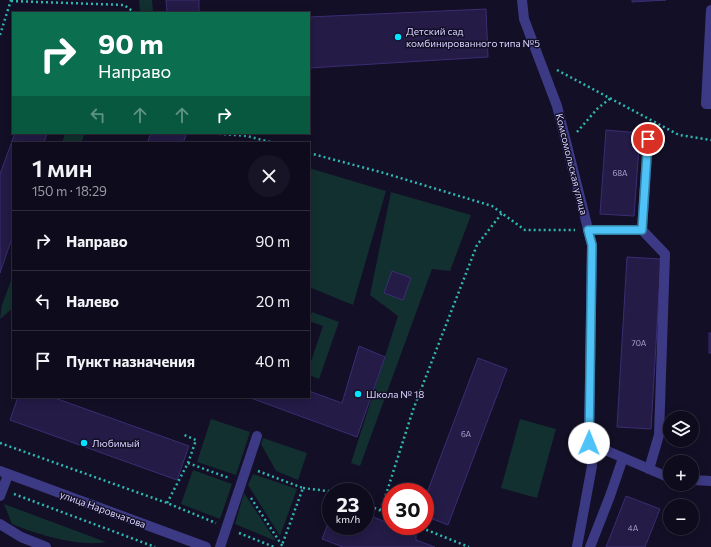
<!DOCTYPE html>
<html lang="ru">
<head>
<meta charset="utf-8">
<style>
	body { margin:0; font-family:Commissioner,sans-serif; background:#171425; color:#f1f3f6; height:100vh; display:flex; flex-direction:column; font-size:15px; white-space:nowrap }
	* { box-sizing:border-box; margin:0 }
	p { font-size:13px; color:#9b9ba3 }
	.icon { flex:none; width:22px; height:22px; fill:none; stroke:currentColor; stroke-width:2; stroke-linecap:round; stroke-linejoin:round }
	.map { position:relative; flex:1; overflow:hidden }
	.sheet { position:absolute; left:12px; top:142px; width:298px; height:256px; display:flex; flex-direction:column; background:#0e0b1c; border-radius:0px; box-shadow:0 2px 10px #0003,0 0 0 1px #2e2b3b }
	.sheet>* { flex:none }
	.top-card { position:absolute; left:12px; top:12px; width:298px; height:122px; border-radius:0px; box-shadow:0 2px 10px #0003,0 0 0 1px #2e2b3b; background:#0b6e4f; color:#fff; overflow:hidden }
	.fabs { position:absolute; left:663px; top:411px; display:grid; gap:8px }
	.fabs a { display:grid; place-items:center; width:36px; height:36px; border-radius:50%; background:#0e0b1c; box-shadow:0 2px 10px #0003,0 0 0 1px #2e2b3b; font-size:20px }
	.speed { position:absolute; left:322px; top:483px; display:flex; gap:8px; font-size:20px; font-weight:700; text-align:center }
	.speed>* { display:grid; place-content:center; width:52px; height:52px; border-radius:50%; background:#0e0b1c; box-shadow:0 2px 10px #0003,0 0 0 1px #2e2b3b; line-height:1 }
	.speed small { font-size:10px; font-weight:400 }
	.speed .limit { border:6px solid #d22; background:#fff; color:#111 }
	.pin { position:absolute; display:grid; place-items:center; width:34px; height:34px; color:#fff; margin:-17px; border:2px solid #fff; border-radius:50%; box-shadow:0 1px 4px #0007 }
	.me { position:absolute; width:44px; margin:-22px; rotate:1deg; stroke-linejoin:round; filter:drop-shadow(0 0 3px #0008) }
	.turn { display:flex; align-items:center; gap:14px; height:84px; padding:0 20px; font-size:18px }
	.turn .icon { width:52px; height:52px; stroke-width:2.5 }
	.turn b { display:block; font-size:28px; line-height:34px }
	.lanes { display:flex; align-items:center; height:38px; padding:0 20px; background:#0003; justify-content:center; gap:20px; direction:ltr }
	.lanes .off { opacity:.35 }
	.round { display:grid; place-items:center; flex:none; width:42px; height:42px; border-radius:21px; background:#171425 }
	.headline { display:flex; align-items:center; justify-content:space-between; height:68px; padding:0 20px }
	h1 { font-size:24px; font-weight:600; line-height:30px }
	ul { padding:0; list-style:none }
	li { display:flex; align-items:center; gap:12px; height:60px; padding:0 20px; border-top:1px solid #2e2b3b }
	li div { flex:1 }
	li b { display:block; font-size:15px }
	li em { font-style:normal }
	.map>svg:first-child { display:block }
</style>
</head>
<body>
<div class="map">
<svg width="711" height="547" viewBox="0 0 711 547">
	<rect width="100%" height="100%" fill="#130f26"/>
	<g fill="#12302f">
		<path d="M139 0H152L153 13H140Z"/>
		<path d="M65 133H85L81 143H62Z"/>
		<path d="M309 168 386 191 353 305 309 287Z"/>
		<path d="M391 192 471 215 450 271 432 269 360 466 351 463 398 316 370 295Z"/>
		<path d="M13 275V308L0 319 2 305Z"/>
		<path d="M312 312 339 322 319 379 309 375V367L323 326 309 321Z"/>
		<path d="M211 419 250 432 236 475 197 462Z"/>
		<path d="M520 419 556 429 537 498 501 488Z"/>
		<path d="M263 438 307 453 298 480 276 471 261 444Z"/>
		<path d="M193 470 232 484 220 519 181 504Z"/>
		<path d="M253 474 297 489 280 536 248 485Z"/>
		<path d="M244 493 276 541 235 524Z"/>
		<path d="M4 504 106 542C80 547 38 535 12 524Z"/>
	</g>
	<g fill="#241b47" stroke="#3b2d73">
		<path d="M166 0H199V13H167Z"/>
		<path d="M632 0H666L632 2Z"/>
		<path d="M486 9 488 57 309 68V17Z"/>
		<path d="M606 130 640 133 634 216 600 214Z"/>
		<path d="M15 133H47L44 143H13V235L0 273V174Z"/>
		<path d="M151 133H187L183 143H147Z"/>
		<path d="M627 257 661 259 651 429 617 427Z"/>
		<path d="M392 271 411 278 403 300 384 293Z"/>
		<rect x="709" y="333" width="2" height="20"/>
		<path d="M359 346 385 357 357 437 248 397H309V391L342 403Z"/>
		<path d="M478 358 507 369 448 525 425 516V498Z"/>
		<path d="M18 397H52L189 446 177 480 10 420Z"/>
		<path d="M626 496 660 509 645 547H606Z"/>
		<path d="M365 514 391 524V526H397L416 533V540L435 547H343L322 539 331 516V526H365Z"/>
	</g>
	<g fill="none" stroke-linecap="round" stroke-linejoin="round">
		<g stroke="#2fb8b0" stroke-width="2.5" stroke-dasharray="2 3" stroke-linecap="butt">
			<path d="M11 1 124 5 135 13"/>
			<path d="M0 35 11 0"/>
			<path d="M557 70 679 135 711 140"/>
			<path d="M577 132 598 108 611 98"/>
			<path d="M209 133 247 136 274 143"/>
			<path d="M309 153 384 173 492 206 525 230H575"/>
			<path d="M0 443 167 503 216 523"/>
			<path d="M188 463 229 478"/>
			<path d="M258 471 303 488 282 545"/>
			<path d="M303 488 335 492"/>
			<path d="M14 494 155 547"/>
			<path d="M251 498 283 547"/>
			<path d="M167 503 188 463 196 440 182 434"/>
			<path d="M365 504 391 515"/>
			<path d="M381 510 413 410 477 245 502 213"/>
			<path d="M417 526 469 547"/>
			<path d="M239 533 274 547"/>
		</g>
		<g stroke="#3d3a85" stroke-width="10">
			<path d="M711 10 706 104H711"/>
			<path d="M588 230H642L648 139"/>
			<path d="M642 230 665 254 659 435 649 469"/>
			<path d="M589 443 670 478"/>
			<path d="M692 480 711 481"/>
			<path d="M0 496 8 475"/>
			<path d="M0 524 21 537 46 547"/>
			<path d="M220 547 257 436"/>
			<path d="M590 547 610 496 623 458"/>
		</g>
		<g stroke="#3d3a85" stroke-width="10">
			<path d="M522 0 524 19 557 106 592 245 589 443 592 466 577 547"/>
			<path d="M0 471 206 547"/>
		</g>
	</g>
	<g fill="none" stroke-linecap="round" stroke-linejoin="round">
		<defs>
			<path id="route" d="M589 443 592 245 588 230H642L648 139"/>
		</defs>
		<use href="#route" stroke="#337fa1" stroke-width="10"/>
		<use href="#route" stroke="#4fc3f7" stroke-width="7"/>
	</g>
	<g fill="#00e5ff" stroke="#130f26" stroke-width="1.5">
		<circle cx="398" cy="37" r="4"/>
		<circle cx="358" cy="394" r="4"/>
		<circle cx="84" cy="443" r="4"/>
	</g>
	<g text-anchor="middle" stroke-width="3" stroke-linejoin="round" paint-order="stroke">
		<g font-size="8" fill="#aca6d1">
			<text x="620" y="176">68А</text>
			<text x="639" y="346">70А</text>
			<text x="466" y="437">6А</text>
			<text x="633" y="531">4А</text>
		</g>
		<g font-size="10" fill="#d9d4ff" stroke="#130f26" text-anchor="start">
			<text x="406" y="35">Детский сад<tspan x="406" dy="12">комбинированного типа №5</tspan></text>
			<text x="366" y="398">Школа № 18</text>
			<text x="92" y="447">Любимый</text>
		</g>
		<g font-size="10" fill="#d9d4ff" stroke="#130f26">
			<text transform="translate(572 164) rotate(76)" y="4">Комсомольская улица</text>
			<text transform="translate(103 509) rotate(20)" y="4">улица Наровчатова</text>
		</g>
	</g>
</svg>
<div class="fabs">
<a><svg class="icon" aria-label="layers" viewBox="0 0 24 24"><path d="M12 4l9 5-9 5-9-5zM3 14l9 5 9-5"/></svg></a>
<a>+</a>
<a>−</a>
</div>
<div class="speed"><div>23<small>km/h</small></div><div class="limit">30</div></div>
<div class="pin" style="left:648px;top:139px;background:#d93025"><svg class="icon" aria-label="arrive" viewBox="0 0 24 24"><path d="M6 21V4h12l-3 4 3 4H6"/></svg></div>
<svg class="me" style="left:589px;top:443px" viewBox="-20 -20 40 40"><circle r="19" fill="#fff"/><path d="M0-13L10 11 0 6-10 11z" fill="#4fc3f7"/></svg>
<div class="top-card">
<div class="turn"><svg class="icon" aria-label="right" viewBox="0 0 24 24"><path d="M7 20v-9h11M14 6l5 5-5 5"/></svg><div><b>90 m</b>Направо</div></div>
<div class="lanes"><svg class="icon off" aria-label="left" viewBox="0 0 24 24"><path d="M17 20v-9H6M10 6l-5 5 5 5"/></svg><svg class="icon off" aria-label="ahead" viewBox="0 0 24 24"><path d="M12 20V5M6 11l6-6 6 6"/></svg><svg class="icon off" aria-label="ahead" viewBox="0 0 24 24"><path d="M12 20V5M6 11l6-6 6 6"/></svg><svg class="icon" aria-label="right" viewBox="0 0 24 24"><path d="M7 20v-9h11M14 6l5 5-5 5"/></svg></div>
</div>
<section class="sheet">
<div class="headline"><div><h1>1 мин</h1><p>150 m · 18:29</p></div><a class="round"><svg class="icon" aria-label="close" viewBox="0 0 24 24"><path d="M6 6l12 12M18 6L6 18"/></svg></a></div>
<ul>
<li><svg class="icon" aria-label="right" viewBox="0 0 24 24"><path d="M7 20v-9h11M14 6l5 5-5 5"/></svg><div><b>Направо</b></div><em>90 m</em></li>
<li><svg class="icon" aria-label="left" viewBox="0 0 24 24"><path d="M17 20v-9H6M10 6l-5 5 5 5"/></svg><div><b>Налево</b></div><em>20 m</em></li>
<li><svg class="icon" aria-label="arrive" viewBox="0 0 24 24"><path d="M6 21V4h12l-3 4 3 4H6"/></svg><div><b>Пункт назначения</b></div><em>40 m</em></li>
</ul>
</section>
</div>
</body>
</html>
